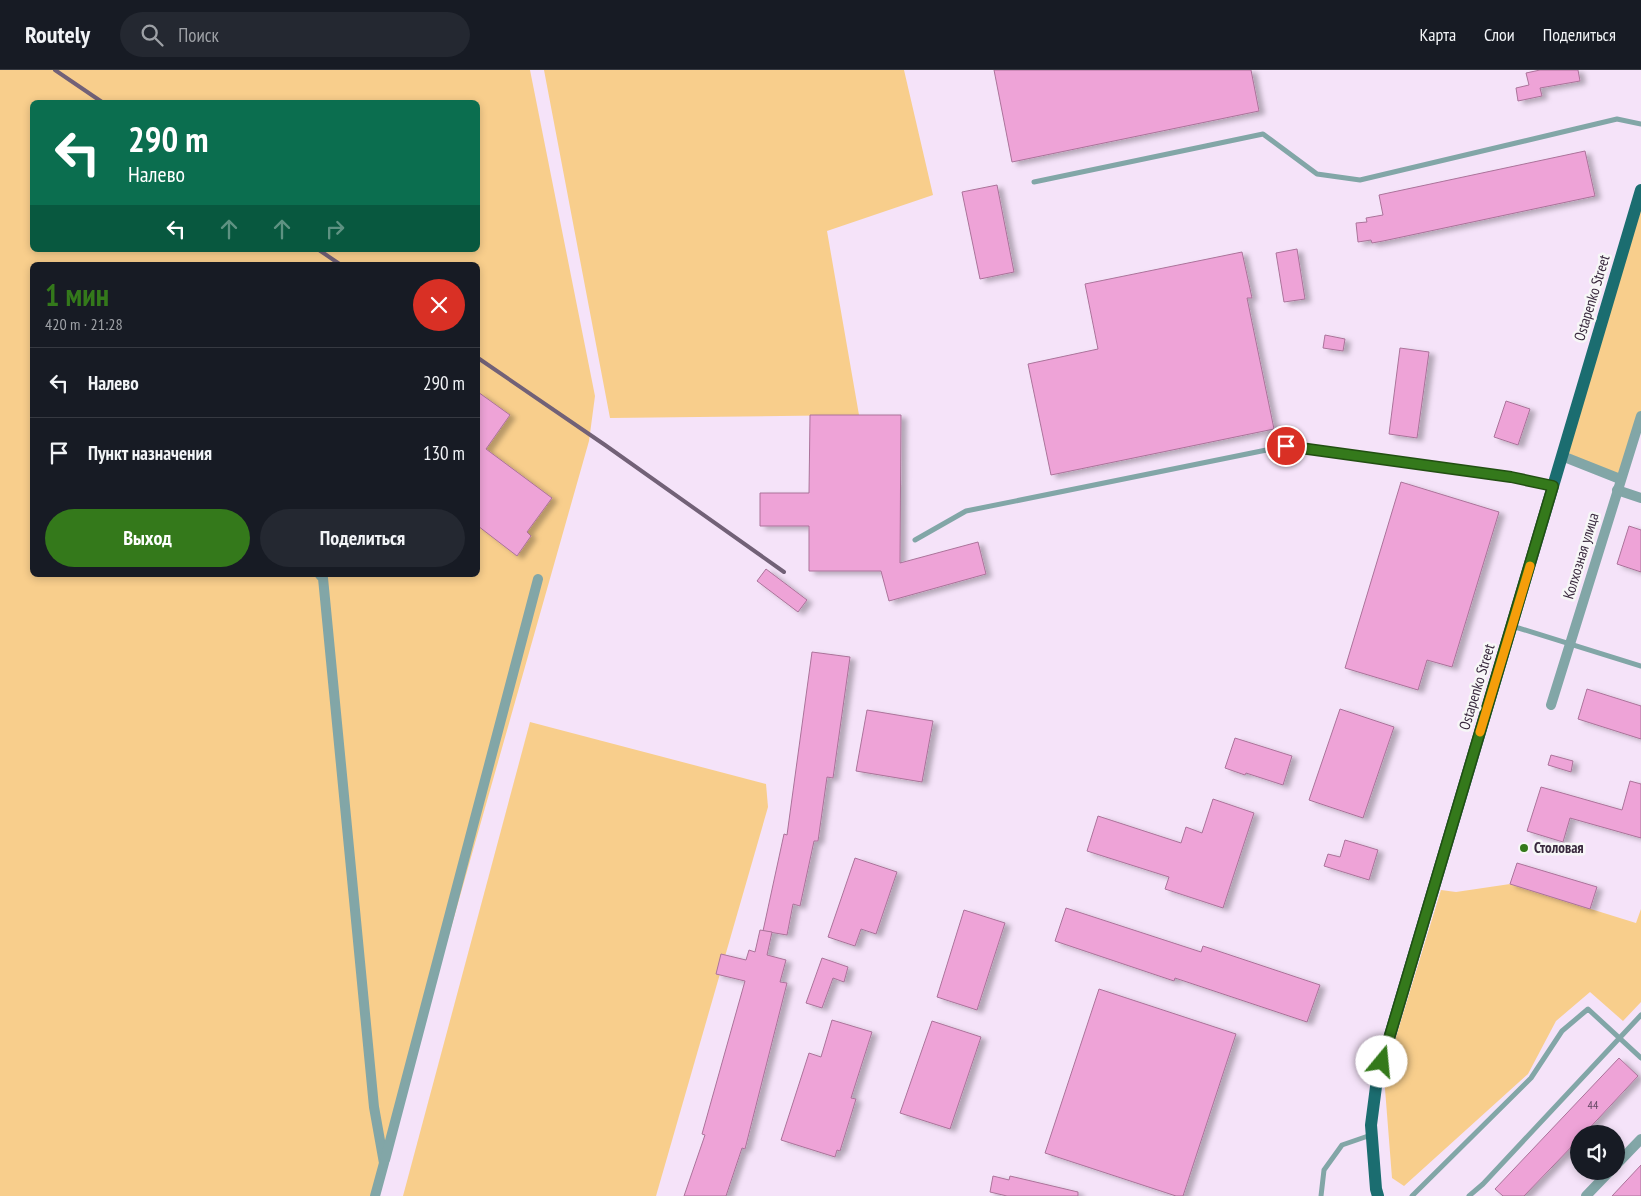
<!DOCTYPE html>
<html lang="ru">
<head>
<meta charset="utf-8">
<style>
	body { margin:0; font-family:"PT Sans Narrow",sans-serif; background:#242831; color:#f1f3f6; height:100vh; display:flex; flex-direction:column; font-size:19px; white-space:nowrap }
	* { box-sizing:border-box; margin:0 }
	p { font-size:16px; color:#9ea1a6 }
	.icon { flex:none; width:28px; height:28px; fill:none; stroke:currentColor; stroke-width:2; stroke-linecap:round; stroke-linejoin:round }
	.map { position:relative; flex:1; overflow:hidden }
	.drawer { position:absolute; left:30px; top:192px; width:450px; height:315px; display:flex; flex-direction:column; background:#171b24; border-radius:8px; box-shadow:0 2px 8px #0003 }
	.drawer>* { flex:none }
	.guide { position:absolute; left:30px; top:30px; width:450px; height:152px; border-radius:8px; box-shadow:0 2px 8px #0003; background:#0b6e4f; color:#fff; overflow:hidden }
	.buttons { position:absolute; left:1570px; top:1055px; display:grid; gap:10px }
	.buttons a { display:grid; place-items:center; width:55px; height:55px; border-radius:50%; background:#171b24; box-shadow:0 2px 8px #0003; font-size:25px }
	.pin { position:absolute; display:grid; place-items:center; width:42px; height:42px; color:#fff; margin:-21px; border:2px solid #fff; border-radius:50%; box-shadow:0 1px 5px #0007 }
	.me { position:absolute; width:55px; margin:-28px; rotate:17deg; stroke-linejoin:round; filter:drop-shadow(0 0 4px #0008) }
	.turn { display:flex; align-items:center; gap:18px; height:105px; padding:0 15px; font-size:22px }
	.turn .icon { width:65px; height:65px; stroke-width:2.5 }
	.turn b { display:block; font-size:35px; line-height:42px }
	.lanes { display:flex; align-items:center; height:48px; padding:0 15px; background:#0003; justify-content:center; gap:25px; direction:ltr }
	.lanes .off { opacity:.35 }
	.round { display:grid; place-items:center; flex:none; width:52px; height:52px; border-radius:26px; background:#242831 }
	.headline { display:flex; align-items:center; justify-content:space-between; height:85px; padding:0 15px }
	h1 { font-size:30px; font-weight:700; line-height:38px; color:#34791b }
	.button { display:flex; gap:10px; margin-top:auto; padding:10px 15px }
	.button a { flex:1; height:58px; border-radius:30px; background:#34791b; color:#fff; font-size:20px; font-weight:700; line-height:58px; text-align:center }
	.button a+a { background:#242831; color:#f1f3f6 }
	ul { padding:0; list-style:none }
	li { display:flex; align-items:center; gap:15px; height:70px; padding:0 15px; border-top:1px solid #363941 }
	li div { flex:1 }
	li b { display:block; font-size:19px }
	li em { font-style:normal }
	header { display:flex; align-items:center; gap:30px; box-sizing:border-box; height:70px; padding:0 25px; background:#171b24; border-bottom:1px solid #363941 }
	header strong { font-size:24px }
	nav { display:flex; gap:28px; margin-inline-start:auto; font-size:18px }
	.search { width:350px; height:45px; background:#242831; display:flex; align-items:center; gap:12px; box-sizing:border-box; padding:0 18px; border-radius:28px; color:#9ea1a6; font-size:19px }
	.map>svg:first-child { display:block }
</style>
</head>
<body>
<header>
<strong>Routely</strong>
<div class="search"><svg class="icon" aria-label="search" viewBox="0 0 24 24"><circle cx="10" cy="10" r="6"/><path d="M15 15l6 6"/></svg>Поиск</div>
<nav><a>Карта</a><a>Слои</a><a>Поделиться</a></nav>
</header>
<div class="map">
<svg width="1641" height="1126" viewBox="0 0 1641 1126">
	<defs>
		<filter id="shadow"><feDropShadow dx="5.5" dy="3" stdDeviation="2.5" flood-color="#0004"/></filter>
	</defs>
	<rect width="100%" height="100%" fill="#f5e3f9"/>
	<g fill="#f8ce8c" fill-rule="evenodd">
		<path d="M0 0H530L595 326 589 371 375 1126H0ZM32 32H478V180H32ZM32 195H478V505H32Z"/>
		<path d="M544 0H904L933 125 827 161 859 345 610 348Z"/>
		<path d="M1641 120V346L1620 409 1562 386Z"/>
		<path d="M530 652 766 714 768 737 656 1126H403Z"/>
		<path d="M1510 814 1636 853 1641 839V932L1623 951 1590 922 1556 951 1528 1004 1404 1116 1392 1108 1384 1006 1441 820 1456 822Z"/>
	</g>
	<g fill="#eea3d7" stroke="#ab739a" filter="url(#shadow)">
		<path d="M994 0H1251L1259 41 1012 92Z"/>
		<path d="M1540 0H1578L1580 11 1540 18 1542 26 1518 31 1516 18 1529 15 1526 3Z"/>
		<path d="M1585 81 1595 126 1383 171 1372 173 1371 170 1358 172 1356 153 1367 152 1366 148 1383 145 1379 125Z"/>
		<path d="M997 115 1014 202 980 209 962 122Z"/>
		<path d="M1297 179 1305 229 1284 232 1276 183Z"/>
		<path d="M1242 182 1252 228H1247L1274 359 1051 405 1028 294 1098 279 1085 214Z"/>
		<path d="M1325 265 1345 269 1343 281 1323 278Z"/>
		<path d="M1400 278 1429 282 1417 368 1389 364Z"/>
		<path d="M478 322 510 345 486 379 552 428 527 462 531 466 517 486 478 456Z"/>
		<path d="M1506 331 1530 339 1518 375 1494 367Z"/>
		<path d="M810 345H901L900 493 978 472 986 504 889 531 881 501H809V456H760V423H809Z"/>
		<path d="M1401 412 1499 442 1452 597 1427 590 1418 620 1345 598Z"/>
		<path d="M1629 456 1641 460V502L1617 494Z"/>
		<path d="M766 499 807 530 798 542 757 511Z"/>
		<path d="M812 582 850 587 833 708 827 707 818 771H814L800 836 793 834 787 865 763 861 784 764 787 765Z"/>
		<path d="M1587 619 1641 636V669L1578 649Z"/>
		<path d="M1340 639 1394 657 1363 748 1309 730Z"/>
		<path d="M867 640 933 651 922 712 856 701Z"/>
		<path d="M1235 668 1292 686 1283 715 1246 703 1245 705 1225 698Z"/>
		<path d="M1551 685 1573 691 1571 702 1548 695Z"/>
		<path d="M1630 711 1641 714V768L1570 748 1563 772 1527 761 1541 717 1622 740Z"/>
		<path d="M1213 729 1254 743 1223 838 1165 819 1169 807 1087 781 1098 746 1181 773 1186 757 1202 763Z"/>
		<path d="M1345 770 1378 780 1369 810 1324 796 1328 784 1340 787Z"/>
		<path d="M855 788 897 802 876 864 861 859 855 876 828 867Z"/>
		<path d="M1517 793 1597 817 1590 839 1510 814Z"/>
		<path d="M1066 838 1201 882 1203 876 1320 915 1307 952 1175 908 1174 911 1055 871Z"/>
		<path d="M964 840 1005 853 977 940 937 927Z"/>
		<path d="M760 860 772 862 767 885 786 890 780 912 787 913 745 1079 742 1078 726 1126H684L705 1065 702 1064 745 911 716 904 721 884 746 890 749 880 755 882Z"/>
		<path d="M822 888 848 897 844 912 833 908 822 938 806 933Z"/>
		<path d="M1099 919 1236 964 1183 1126H1176L1045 1083Z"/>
		<path d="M832 950 872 962 851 1028 856 1029 840 1081 837 1080 835 1087 781 1070 809 983 821 987Z"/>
		<path d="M932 951 981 967 950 1059 900 1043Z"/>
		<path d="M1619 988 1638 1006 1584 1064H1579V1069L1524 1126H1503L1495 1119Z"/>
		<path d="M1641 1095V1126H1612Z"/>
		<path d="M993 1106 1009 1110 1010 1106 1078 1122V1126H1007L990 1122Z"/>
	</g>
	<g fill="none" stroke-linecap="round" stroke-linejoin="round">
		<g stroke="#82a6a7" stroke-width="5">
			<path d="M1034 112 1263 64 1317 104 1360 110 1617 49 1641 54"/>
			<path d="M915 470 966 441 1286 376 1511 407 1552 415"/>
			<path d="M1512 556 1641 596"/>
			<path d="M1321 1126 1324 1100 1342 1075 1371 1065"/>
			<path d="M1412 1126 1531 1008 1562 961 1588 939 1641 988"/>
			<path d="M1469 1126 1483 1114 1641 945"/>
		</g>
		<g stroke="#82a6a7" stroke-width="10">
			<path d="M1562 386 1620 409"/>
			<path d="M1617 420 1641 428"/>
			<path d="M320 505 323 508 374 1037 384 1093 375 1126"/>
			<path d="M1551 635 1641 346"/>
			<path d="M385 1090 538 509"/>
			<path d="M1616 1095 1641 1069"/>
			<path d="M1586 1126 1610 1101"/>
		</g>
		<path stroke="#1b6d70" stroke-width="12" d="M1378 1126 1376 1119 1371 1055 1377 1009 1641 120"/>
		<g stroke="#726177" stroke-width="4">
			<path d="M55 0 102 32"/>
			<path d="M319 180 341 195"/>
			<path d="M478 288 605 375 784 502"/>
		</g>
	</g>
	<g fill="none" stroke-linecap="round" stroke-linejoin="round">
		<defs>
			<path id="route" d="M1286 376 1511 407 1553 416 1382 992"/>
		</defs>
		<use href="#route" stroke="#224f12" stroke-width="12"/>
		<use href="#route" stroke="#34791b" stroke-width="9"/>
		<path stroke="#f59e0b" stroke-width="9" d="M1480 662 1530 496"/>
	</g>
	<circle fill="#34791b" stroke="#f7f7f7" stroke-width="2" cx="1524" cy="778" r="5"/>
	<g text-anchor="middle" stroke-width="5" stroke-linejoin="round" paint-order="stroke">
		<g font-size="12" fill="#664864">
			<text x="1593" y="1039">44</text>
		</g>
		<g font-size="15" fill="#39293e" stroke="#f7f7f7">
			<text transform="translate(1592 228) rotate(-73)" y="5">Ostapenko Street</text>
			<text transform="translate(1581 486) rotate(-73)" y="5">Колхозная улица</text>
			<text transform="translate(1477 617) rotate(-73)" y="5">Ostapenko Street</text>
		</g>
		<g font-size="15" font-weight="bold" fill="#39293e" stroke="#f7f7f7" text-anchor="start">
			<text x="1534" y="783">Столовая</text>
		</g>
	</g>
</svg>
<div class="buttons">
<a><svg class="icon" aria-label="sound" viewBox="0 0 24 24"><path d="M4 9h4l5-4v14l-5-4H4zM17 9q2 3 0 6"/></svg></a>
</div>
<div class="pin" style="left:1286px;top:376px;background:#d93025"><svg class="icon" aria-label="arrive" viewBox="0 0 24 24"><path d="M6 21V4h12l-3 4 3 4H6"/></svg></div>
<svg class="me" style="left:1382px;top:992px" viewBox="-20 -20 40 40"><circle r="19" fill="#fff"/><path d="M0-13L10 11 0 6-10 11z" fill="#34791b"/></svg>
<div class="guide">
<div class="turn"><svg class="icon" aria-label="left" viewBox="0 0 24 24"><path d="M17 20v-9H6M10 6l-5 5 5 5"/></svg><div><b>290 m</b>Налево</div></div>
<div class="lanes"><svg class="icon" aria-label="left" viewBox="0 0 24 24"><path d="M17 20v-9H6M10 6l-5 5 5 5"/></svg><svg class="icon off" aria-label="ahead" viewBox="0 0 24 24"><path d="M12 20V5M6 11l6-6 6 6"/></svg><svg class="icon off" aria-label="ahead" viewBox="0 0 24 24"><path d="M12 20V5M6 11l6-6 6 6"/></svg><svg class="icon off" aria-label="right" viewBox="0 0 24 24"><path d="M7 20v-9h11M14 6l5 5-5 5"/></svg></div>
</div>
<section class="drawer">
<div class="headline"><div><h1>1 мин</h1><p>420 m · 21:28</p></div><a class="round" style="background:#d93025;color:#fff"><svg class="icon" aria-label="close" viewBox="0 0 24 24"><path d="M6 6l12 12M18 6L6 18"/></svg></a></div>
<ul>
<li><svg class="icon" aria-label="left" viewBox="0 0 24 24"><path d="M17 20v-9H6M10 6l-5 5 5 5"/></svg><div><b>Налево</b></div><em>290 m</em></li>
<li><svg class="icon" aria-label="arrive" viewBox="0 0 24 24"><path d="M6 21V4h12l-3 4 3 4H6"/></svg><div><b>Пункт назначения</b></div><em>130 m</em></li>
</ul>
<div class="button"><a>Выход</a><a>Поделиться</a></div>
</section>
</div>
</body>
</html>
